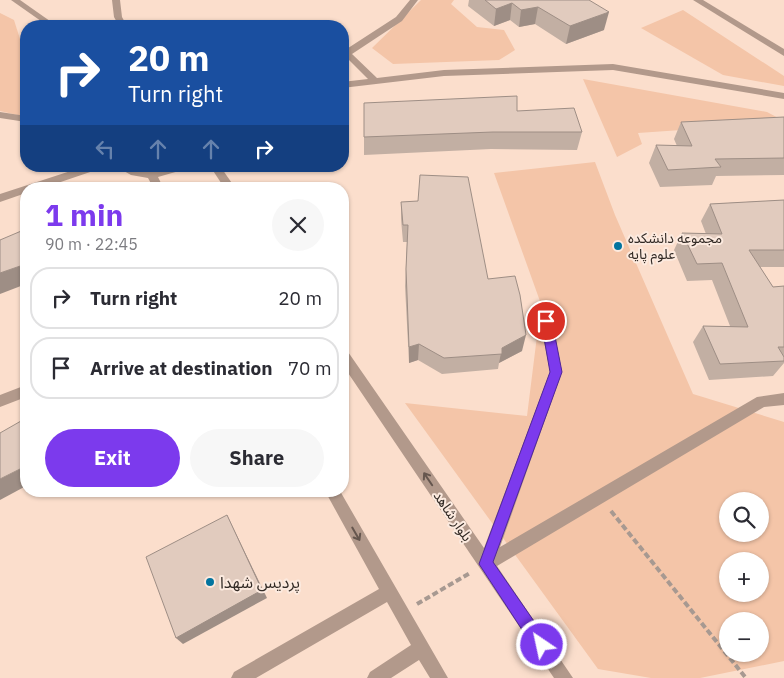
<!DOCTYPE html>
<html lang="en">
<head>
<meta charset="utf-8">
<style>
	body { margin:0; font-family:"IBM Plex Sans","Noto Sans Arabic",sans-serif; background:#f7f7f7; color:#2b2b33; height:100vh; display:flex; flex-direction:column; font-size:19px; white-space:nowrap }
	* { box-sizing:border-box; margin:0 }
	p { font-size:16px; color:#7c7c81 }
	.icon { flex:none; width:28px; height:28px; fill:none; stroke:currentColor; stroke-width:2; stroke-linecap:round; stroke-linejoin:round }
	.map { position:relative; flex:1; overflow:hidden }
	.details { position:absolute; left:20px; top:182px; width:329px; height:315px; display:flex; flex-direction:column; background:#fff; border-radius:20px; box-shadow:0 1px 4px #0004 }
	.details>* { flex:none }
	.guide { position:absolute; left:20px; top:20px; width:329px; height:152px; border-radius:20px; box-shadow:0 1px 4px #0004; background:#1a4fa0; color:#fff; overflow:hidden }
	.tools { position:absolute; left:719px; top:492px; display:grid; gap:10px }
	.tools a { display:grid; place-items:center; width:50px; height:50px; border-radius:50%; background:#fff; box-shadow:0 1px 4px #0004; font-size:25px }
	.pin { position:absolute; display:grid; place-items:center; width:42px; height:42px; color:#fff; margin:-21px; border:2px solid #fff; border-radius:50%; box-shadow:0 1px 5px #0007 }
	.me { position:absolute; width:55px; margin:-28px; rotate:326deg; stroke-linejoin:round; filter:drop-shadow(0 0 4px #0008) }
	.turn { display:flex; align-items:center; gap:18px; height:105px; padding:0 25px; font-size:22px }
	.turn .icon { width:65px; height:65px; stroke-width:2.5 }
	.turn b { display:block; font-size:35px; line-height:42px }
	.lanes { display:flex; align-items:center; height:48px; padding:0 25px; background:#0003; justify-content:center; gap:25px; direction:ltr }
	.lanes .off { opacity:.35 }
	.round { display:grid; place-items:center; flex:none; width:52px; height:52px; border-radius:26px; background:#f7f7f7 }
	.overview { display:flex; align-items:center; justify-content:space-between; height:85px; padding:0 25px }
	h1 { font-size:30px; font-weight:800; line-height:38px; color:#7c3aed }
	.action { display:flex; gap:10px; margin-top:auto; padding:10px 25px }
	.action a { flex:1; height:58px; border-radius:30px; background:#7c3aed; color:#fff; font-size:20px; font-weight:800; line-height:58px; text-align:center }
	.action a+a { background:#f7f7f7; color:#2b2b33 }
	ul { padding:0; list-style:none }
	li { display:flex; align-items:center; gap:15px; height:62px; margin:0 10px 8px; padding:0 15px; border:2px solid #e1e1e2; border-radius:20px }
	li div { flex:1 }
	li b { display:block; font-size:19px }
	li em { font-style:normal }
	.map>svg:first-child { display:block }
</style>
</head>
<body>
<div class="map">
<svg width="784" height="678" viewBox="0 0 784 678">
	<rect width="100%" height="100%" fill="#fceadf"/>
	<path fill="#fbdecc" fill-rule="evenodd" d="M0 0H784V678H0ZM26 26H342V166H26ZM26 189H342V491H26ZM728 501H760V534H728ZM728 561H760V594H728ZM728 621H760V654H728Z"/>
	<g fill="#f4c5a8" fill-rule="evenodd">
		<path d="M421 0H454L451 4 477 27 504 30 515 50 499 60 393 64 372 48Z"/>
		<path d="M683 10 784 76V86L723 75 641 28Z"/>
		<path d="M0 13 14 20 26 58V117L0 111Z"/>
		<path d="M583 79 767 112 784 121V123L638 133 642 144 617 157Z"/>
		<path d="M595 162 615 215 693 394 784 422V661L700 678H651L598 669 405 403 527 416 541 304 494 173ZM728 501H760V534H728ZM728 561H760V594H728ZM728 621H760V654H728Z"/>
	</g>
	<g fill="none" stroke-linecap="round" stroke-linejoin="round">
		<g stroke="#a79991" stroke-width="4" stroke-dasharray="6 3" stroke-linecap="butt">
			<path d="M611 511 746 678"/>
			<path d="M417 604 470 573"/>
		</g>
		<g fill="#b2998b" fill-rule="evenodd">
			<path d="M11 0H20L57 26H48Z"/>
			<path d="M112 0H120L122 17 127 26H119L114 17Z"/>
			<path d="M410 0H418L402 21 352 54 377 78 444 70 613 64 784 93V99L613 70 444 76 342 88V82L368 79 346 57 342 58V52L396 17Z"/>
			<path d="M693 0H703L784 49V56Z"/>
			<path d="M0 112 26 116V122L0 118Z"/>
			<path d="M86 166H103L102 168 40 189H26V193L0 202V194Z"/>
			<path d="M115 166C127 166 132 170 143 171 158 172 173 166 188 166L179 171 158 177 164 189H154L148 178 131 175Z"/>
			<path d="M210 166H220L236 189H225Z"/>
			<path d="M546 316 550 318 552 321 562 372 500 547 757 397 784 393V405L764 407 497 566 573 678H554L342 364V348L346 349 484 548 550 372 540 321 542 318Z"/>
			<path d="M26 385V397L0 407V395Z"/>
			<path d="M325 491H340L448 678H430L419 660 391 678H367L370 672 411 645 387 602 256 678H231L234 672 379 589Z"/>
		</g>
	</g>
	<g fill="#c2afa3">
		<path d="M469 0H589L604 30 566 44 535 24 519 27 510 20 494 26 468 6Z"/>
		<path d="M517 111 582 132 577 150 491 149 364 155V137Z"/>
		<path d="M784 117V175L716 176 712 185 660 187 649 163 656 145 677 146 674 139 681 122Z"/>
		<path d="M784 200V267H760L773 287 784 286V363L773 376 709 380 693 342 703 326H730L712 280 687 281 674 250 682 233 706 234 701 221 710 204Z"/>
		<path d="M401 202 488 279 522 351 499 363 498 369 442 374 418 360 409 363 405 286 407 242H403L401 219Z"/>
	</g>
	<g fill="#9e8e85">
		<path d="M512 3 510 20 494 26 496 9Z"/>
		<path d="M538 7 535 24 519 27 521 10Z"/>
		<path d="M609 12 604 30 566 44 570 26Z"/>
		<path d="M26 264V284L0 294V273Z"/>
		<path d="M526 335 522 351 499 363 502 348Z"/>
		<path d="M419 344 418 360 409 363V347Z"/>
		<path d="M21 421 26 426V434Z"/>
		<path d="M26 466V486L0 500V479Z"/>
		<path d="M227 515 267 598 183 644 176 638Z"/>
	</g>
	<g fill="#e1cbbe" stroke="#9e8e85">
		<path d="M485 0H589L609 12 570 26 538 7 521 10 512 3 496 9Z"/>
		<path d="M517 96V111L574 108 582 132H493L364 137V103Z"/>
		<path d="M784 117V158L715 159 721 167 668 170 656 145 692 146 681 122Z"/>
		<path d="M420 175 468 177 488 279 515 276 520 295 526 335 502 348V354L444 358 419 344 409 347 406 269 408 225H403L401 202 418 201Z"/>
		<path d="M784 200V250H749L773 287 784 286V347H778L784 357V361L720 364 703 326 748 327 722 263 697 264 682 233 722 234 710 204Z"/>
		<path d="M26 229V264L0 273V240Z"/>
		<path d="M21 421 26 434V466L0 479V433Z"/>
		<path d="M227 515 262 590 176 638 146 557Z"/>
	</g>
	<defs><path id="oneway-shaft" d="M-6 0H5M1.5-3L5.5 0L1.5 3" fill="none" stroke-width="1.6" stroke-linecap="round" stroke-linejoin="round" transform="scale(1.25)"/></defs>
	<g stroke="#65564e">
		<use href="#oneway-shaft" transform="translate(428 479) rotate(-124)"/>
		<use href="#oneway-shaft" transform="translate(356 534) rotate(60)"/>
	</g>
	<path fill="#7c3aed" stroke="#51269a" d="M546 316 552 321 562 372 493 562 547 640 549 645 547 651 542 653 536 651 479 564 550 372 541 321Z"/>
	<g fill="#02749f" stroke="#fceadf" stroke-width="2">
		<circle cx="618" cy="246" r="5"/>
		<circle cx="210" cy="582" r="5"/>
	</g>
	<g text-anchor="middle" stroke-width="4" stroke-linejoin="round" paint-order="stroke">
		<g font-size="14" fill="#322a25" stroke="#fceadf" text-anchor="start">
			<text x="628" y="243">مجموعه دانشکده<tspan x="628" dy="16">علوم پایه</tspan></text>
		</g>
		<g font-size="14" fill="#322a25" stroke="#fceadf">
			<text transform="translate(453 516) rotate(56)" y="5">بلوار شاهد</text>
		</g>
		<g font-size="16" fill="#322a25" stroke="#fceadf" text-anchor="start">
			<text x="220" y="588">پردیس شهدا</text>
		</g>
	</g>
</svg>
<div class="tools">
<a><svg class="icon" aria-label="search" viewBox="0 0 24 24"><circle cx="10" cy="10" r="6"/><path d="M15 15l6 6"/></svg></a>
<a>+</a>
<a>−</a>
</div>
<div class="pin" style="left:546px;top:321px;background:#d93025"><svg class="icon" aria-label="arrive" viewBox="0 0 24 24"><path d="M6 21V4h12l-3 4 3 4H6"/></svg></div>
<svg class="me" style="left:542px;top:645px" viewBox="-20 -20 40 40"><circle r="17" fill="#7c3aed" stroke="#fff" stroke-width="3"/><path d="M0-11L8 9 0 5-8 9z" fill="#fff"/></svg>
<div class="guide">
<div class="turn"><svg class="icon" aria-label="right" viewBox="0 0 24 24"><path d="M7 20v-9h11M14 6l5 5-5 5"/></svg><div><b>20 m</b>Turn right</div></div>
<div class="lanes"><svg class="icon off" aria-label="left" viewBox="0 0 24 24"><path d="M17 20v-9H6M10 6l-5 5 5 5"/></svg><svg class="icon off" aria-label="ahead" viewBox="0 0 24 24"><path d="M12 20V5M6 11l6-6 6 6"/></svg><svg class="icon off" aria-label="ahead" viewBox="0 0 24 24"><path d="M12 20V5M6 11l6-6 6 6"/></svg><svg class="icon" aria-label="right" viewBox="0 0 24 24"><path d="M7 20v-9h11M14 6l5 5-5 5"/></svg></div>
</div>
<section class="details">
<div class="overview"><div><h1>1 min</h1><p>90 m · 22:45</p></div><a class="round"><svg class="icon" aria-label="close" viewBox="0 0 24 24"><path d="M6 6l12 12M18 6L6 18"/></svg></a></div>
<ul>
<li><svg class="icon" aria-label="right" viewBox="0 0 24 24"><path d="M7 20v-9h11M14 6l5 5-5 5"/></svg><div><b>Turn right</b></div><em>20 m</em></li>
<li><svg class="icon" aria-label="arrive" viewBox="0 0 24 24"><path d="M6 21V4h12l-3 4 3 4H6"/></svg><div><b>Arrive at destination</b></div><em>70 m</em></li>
</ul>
<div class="action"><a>Exit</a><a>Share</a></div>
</section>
</div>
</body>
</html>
